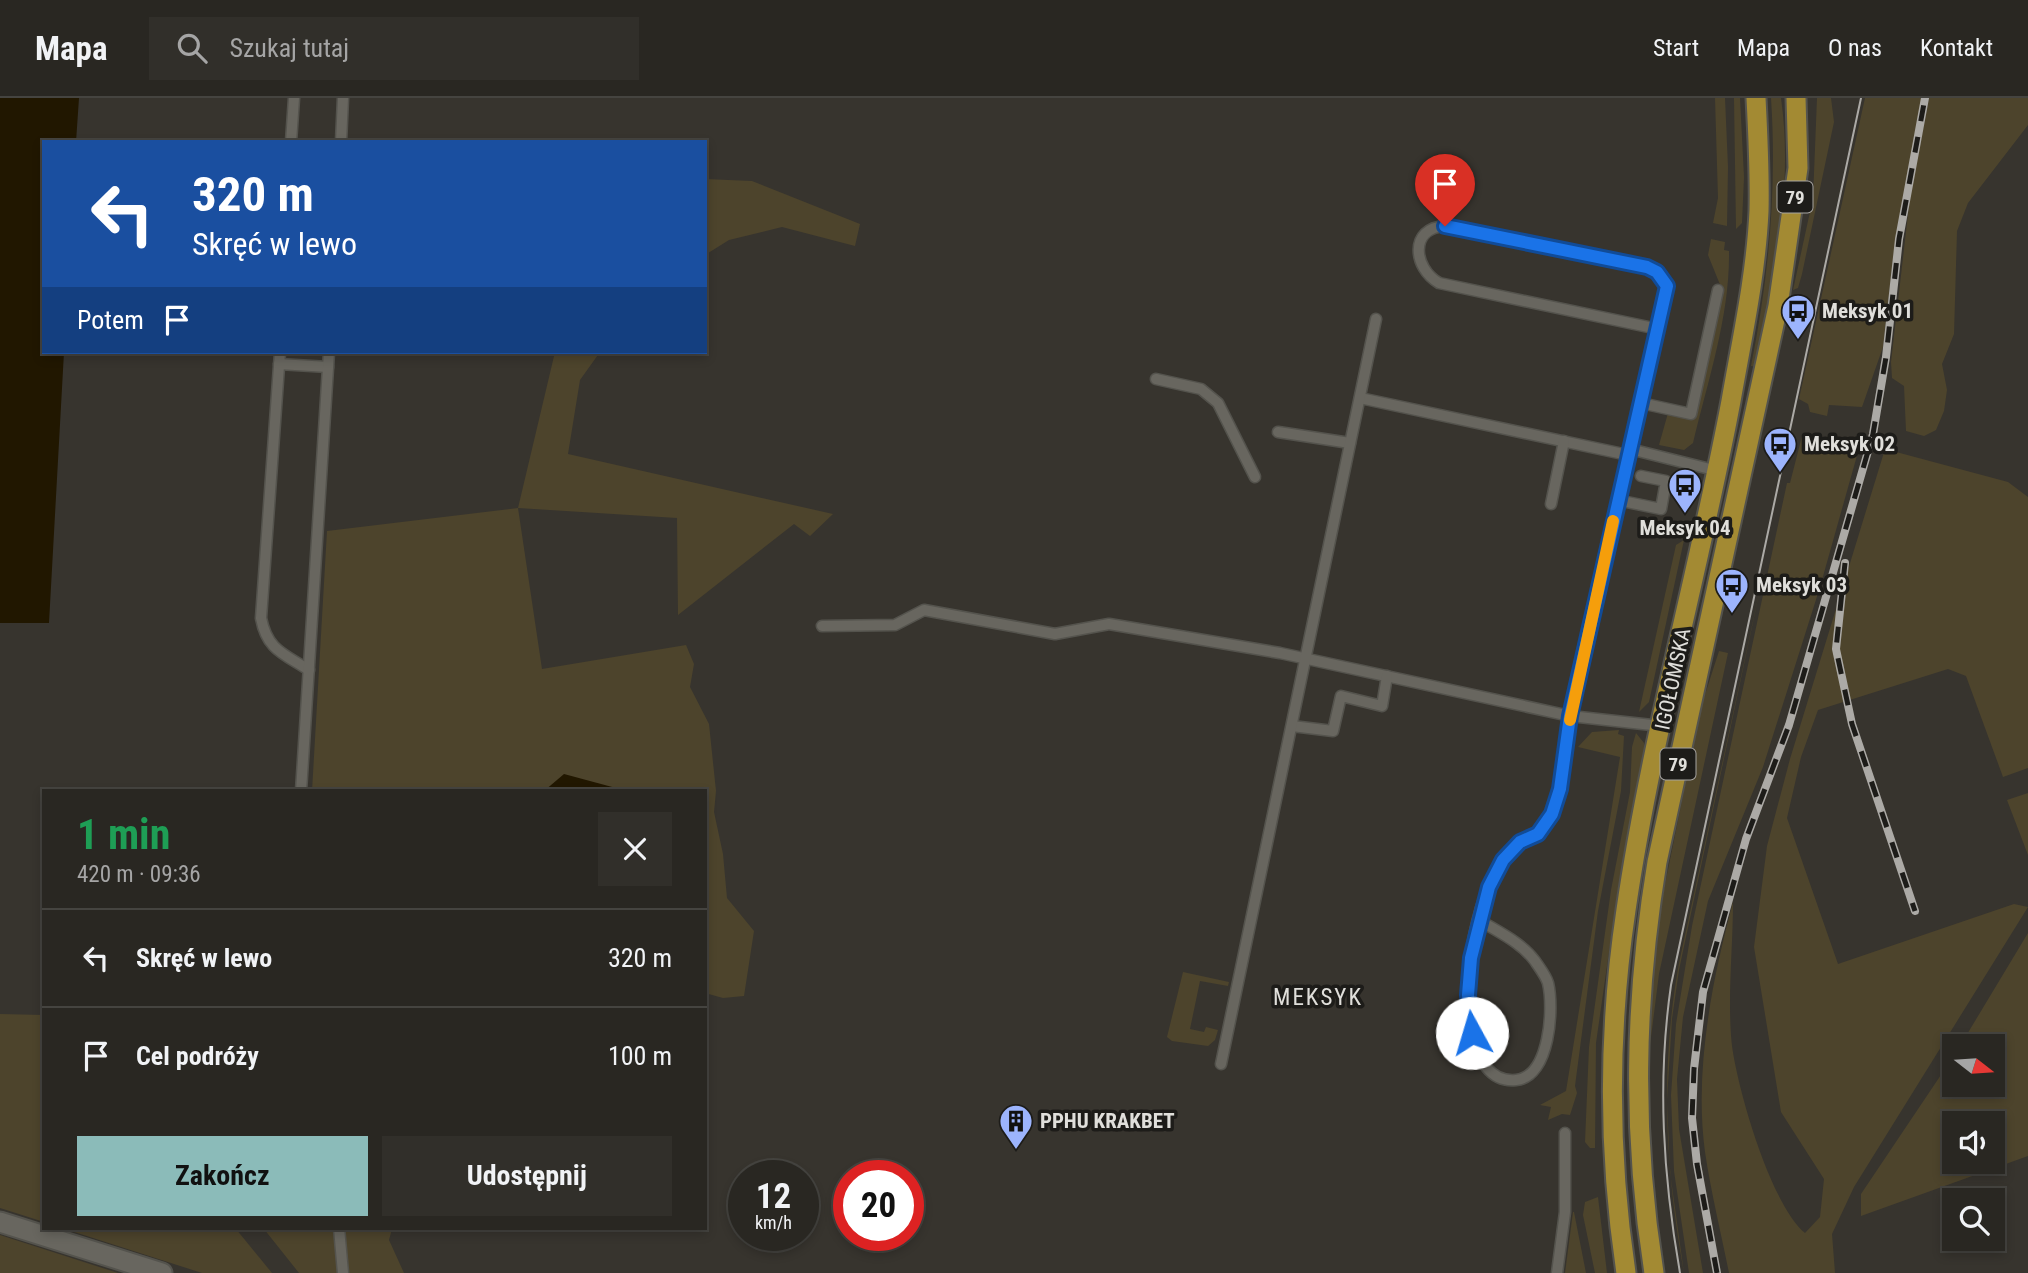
<!DOCTYPE html>
<html lang="pl">
<head>
<meta charset="utf-8">
<style>
	body { margin:0; font-family:"Roboto Condensed",sans-serif; background:#312f2a; color:#f1f3f6; height:100vh; display:flex; flex-direction:column; font-size:26px; white-space:nowrap }
	* { box-sizing:border-box; margin:0 }
	p { font-size:23px; color:#a5a5a5 }
	.icon { flex:none; width:38px; height:38px; fill:none; stroke:currentColor; stroke-width:2; stroke-linecap:round; stroke-linejoin:round }
	.map { position:relative; flex:1; overflow:hidden }
	.side { position:absolute; left:42px; top:691px; width:665px; height:441px; display:flex; flex-direction:column; background:#292722; border-radius:0px; box-shadow:0 4px 10px #0003,0 0 0 2px #454440 }
	.side>* { flex:none }
	.guide { position:absolute; left:42px; top:42px; width:665px; height:214px; border-radius:0px; box-shadow:0 4px 10px #0003,0 0 0 2px #454440; background:#1a4fa0; color:#fff; overflow:hidden }
	.needle { width:46px; rotate:107deg }
	.buttons { position:absolute; left:1942px; top:936px; display:grid; gap:14px }
	.buttons a { display:grid; place-items:center; width:63px; height:63px; border-radius:0px; background:#292722; box-shadow:0 4px 10px #0003,0 0 0 2px #454440; font-size:35px }
	.speed { position:absolute; left:728px; top:1062px; display:flex; gap:14px; font-size:35px; font-weight:700; text-align:center }
	.speed>* { display:grid; place-content:center; width:91px; height:91px; border-radius:50%; background:#292722; box-shadow:0 4px 10px #0003,0 0 0 2px #454440; line-height:1 }
	.speed small { font-size:18px; font-weight:400 }
	.speed .limit { border:10px solid #d22; background:#fff; color:#111 }
	.pin { position:absolute; display:grid; place-items:center; width:60px; height:60px; color:#fff; margin:-72px -30px; border-radius:50% 50% 50% 0; rotate:-45deg; box-shadow:0 0 7px #0007 }
	.pin .icon { rotate:45deg }
	.me { position:absolute; width:77px; margin:-38px; rotate:354deg; stroke-linejoin:round; filter:drop-shadow(0 0 5px #0008) }
	.turn { display:flex; align-items:center; gap:24px; height:147px; padding:0 35px; font-size:32px }
	.turn .icon { width:91px; height:91px; stroke-width:2.5 }
	.turn b { display:block; font-size:49px; line-height:60px }
	.then { display:flex; align-items:center; height:66px; padding:0 35px; background:#0003; gap:14px; font-size:26px }
	.round { display:grid; place-items:center; flex:none; width:74px; height:74px; border-radius:0px; background:#312f2a }
	.head { display:flex; align-items:center; justify-content:space-between; height:119px; padding:0 35px }
	h1 { font-size:42px; font-weight:700; line-height:52px; color:#1e9e55 }
	.cta { display:flex; gap:14px; margin-top:auto; padding:14px 35px }
	.cta a { flex:1; height:80px; border-radius:0px; background:#8bbbb9; color:#111; font-size:28px; font-weight:700; line-height:80px; text-align:center }
	.cta a+a { background:#312f2a; color:#f1f3f6 }
	ul { padding:0; list-style:none }
	li { display:flex; align-items:center; gap:21px; height:98px; padding:0 35px; border-top:2px solid #454440 }
	li div { flex:1 }
	li b { display:block; font-size:26px }
	li em { font-style:normal }
	header { display:flex; align-items:center; gap:42px; box-sizing:border-box; height:98px; padding:0 35px; background:#292722; border-bottom:2px solid #454440 }
	header strong { font-size:33px }
	nav { display:flex; gap:38px; margin-inline-start:auto; font-size:24px }
	.search { width:490px; height:63px; background:#312f2a; display:flex; align-items:center; gap:18px; box-sizing:border-box; padding:0 24px; border-radius:0px; color:#a5a5a5; font-size:26px }
	.map>svg:first-child { display:block }
</style>
</head>
<body>
<header>
<strong>Mapa</strong>
<div class="search"><svg class="icon" aria-label="search" viewBox="0 0 24 24"><circle cx="10" cy="10" r="6"/><path d="M15 15l6 6"/></svg>Szukaj tutaj</div>
<nav><a>Start</a><a>Mapa</a><a>O nas</a><a>Kontakt</a></nav>
</header>
<div class="map">
<svg width="2028" height="1175" viewBox="0 0 2028 1175">
	<rect width="100%" height="100%" fill="#37342e"/>
	<g fill="#4d442c" fill-rule="evenodd">
		<path d="M1715 0H1725L1728 69 1727 128 1713 125 1718 100Z"/>
		<path d="M1734 0H1740L1744 79 1742 125 1736 131Z"/>
		<path d="M1771 0H1781C1794 92 1773 179 1756 269L1751 268C1769 178 1777 91 1771 0Z"/>
		<path d="M1817 0H1831L1834 24 1802 176 1798 190 1793 192 1813 100Z"/>
		<path d="M1865 0H1923L1894 153 1883 249 1862 309 1829 307 1827 318 1810 314 1808 306 1799 301Z"/>
		<path d="M1929 0H2028V27L1968 105 1957 133 1954 236 1942 266 1947 292 1944 313 1936 332 1924 338 1906 333 1904 288 1892 280 1891 264 1910 99Z"/>
		<path d="M705 81 752 83 860 126 855 148 782 129 729 142 705 157Z"/>
		<path d="M1711 141 1725 144 1724 152 1729 153C1730 218 1708 282 1693 345L1684 352 1659 347 1668 315 1691 320 1697 314 1723 194 1708 157Z"/>
		<path d="M555 254H600L580 282 568 356 833 416 810 438 794 426 678 517 677 420 518 410 542 571 686 547 694 566 690 589 709 626 716 693 714 714 723 756 727 800 754 833 744 898 723 900 705 895V693H312L327 433 518 410Z"/>
		<path d="M1802 338 1858 354 1820 489 1763 669 1708 803 1683 919 1677 981 1679 1031 1703 1175H1689L1674 1073 1671 997 1676 926 1692 828 1787 385H1790Z"/>
		<path d="M1885 351 2008 384 2028 399V670L2003 679 1966 578 1948 571 1818 612 1801 659 1787 720 1838 866 2014 806 2028 809 1854 1089 1832 1136 1835 1175H1729C1721 1135 1711 1094 1705 1054 1694 972 1712 883 1733 804 1733 850 1727 903 1732 948 1738 993 1771 1107 1805 1135L1820 1119 1824 1081 1781 1014 1754 849 1767 748 1790 661Z"/>
		<path d="M1684 442 1649 604 1639 614 1676 447Z"/>
		<path d="M1766 463 1679 872 1672 921 1667 1002 1670 1074 1684 1175C1665 1070 1660 970 1679 865Z"/>
		<path d="M1719 553 1728 555 1659 876 1648 963 1647 1005 1650 891 1660 811 1701 609Z"/>
		<path d="M1619 632 1618 636 1624 638 1621 693 1598 813 1575 988 1577 995 1570 1017 1562 1016 1548 1022 1551 1009 1540 1007 1566 993 1620 659 1578 649 1592 634Z"/>
		<path d="M1636 635 1644 645 1645 654 1618 791 1596 945 1595 1050H1590L1585 1044 1589 949 1611 792 1630 694 1632 649Z"/>
		<path d="M2028 695V757L2007 702Z"/>
		<path d="M2028 835V1058L1861 1118V1096L1955 956V987H1993V948H1960ZM1955 1026H1993V1064H1955Z"/>
		<path d="M1183 874 1229 884 1228 888 1200 883 1190 931 1204 934 1206 929 1218 932 1215 942 1208 948 1172 943 1167 939Z"/>
		<path d="M0 916 44 917V1124L0 1110Z"/>
		<path d="M1598 1099 1607 1175H1595L1583 1117 1585 1104Z"/>
		<path d="M1573 1114H1574L1586 1175H1565Z"/>
		<path d="M65 1131H236L272 1175H202Z"/>
		<path d="M264 1131H392L389 1142 404 1175H299Z"/>
		<path d="M0 1137 118 1175H0Z"/>
	</g>
	<g fill="#211700">
		<path d="M0 0H79L76 44H44V254H64L49 525H0Z"/>
		<path d="M564 676 627 693H544Z"/>
	</g>
	<g fill="none" stroke-linecap="round" stroke-linejoin="round">
		<defs>
			<g id="service">
				<path d="M291 44 294 0"/>
				<path d="M341 44 343 0"/>
				<path d="M280 254 261 520C267 552 284 556 309 572"/>
				<path d="M279 266 328 269"/>
				<path d="M1156 281 1201 291 1218 305 1255 379"/>
				<path d="M1360 300 1628 357"/>
				<path d="M1641 305 1691 316 1718 192"/>
				<path d="M1278 334 1350 345"/>
				<path d="M1630 351 1718 373"/>
				<path d="M1617 402 1661 411 1666 383 1641 378"/>
				<path d="M1551 406 1564 343"/>
				<path d="M822 528 895 527 924 512 1055 536 1109 526 1280 555 1570 618 1661 628"/>
				<path d="M1292 628 1333 633 1341 598 1382 608 1387 578"/>
				<path d="M301 693 329 254"/>
				<path d="M1479 822C1498 834 1521 844 1535 863 1539 869 1546 878 1548 885 1554 910 1550 979 1516 982 1465 987 1467 894 1470 863 1474 831 1484 788 1503 762 1511 749 1524 745 1536 736 1549 727 1554 710 1559 695 1566 672 1566 646 1570 622 1573 601 1579 580 1583 559 1609 438 1637 318 1667 197 1667 182 1660 175 1647 169L1445 128C1409 130 1413 170 1439 185L1658 231"/>
				<path d="M1221 966 1376 221"/>
				<path d="M339 1130 343 1175"/>
				<path d="M1557 1175 1565 1114V1035"/>
			</g>
			<path id="tertiary" d="M0 1124 162 1175"/>
			<g id="primary">
				<path d="M1626 1175C1608 1055 1608 932 1626 812 1651 640 1699 473 1731 303 1742 240 1756 177 1759 113 1760 76 1758 38 1756 0"/>
				<path d="M1654 1175C1632 1036 1634 903 1657 764L1778 208 1798 70 1796 0"/>
			</g>
		</defs>
		<use href="#service" stroke="#54534d" stroke-width="13"/>
		<use href="#tertiary" stroke="#54534d" stroke-width="23"/>
		<use href="#primary" stroke="#54534d" stroke-width="23"/>
		<use href="#service" stroke="#68665f" stroke-width="10"/>
		<use href="#tertiary" stroke="#68665f" stroke-width="19"/>
		<use href="#primary" stroke="#a38a33" stroke-width="19"/>
		<path stroke="#acaaa6" stroke-width="2" d="M1680 1175C1663 1078 1657 984 1671 887L1861 0"/>
		<defs>
			<g id="rail">
				<path d="M1845 465 1836 551 1852 626 1915 813"/>
				<path d="M1717 1175 1697 1066 1692 1020 1694 971 1703 894 1746 741 1789 627 1873 336 1886 259 1899 141 1925 0"/>
			</g>
		</defs>
		<use href="#rail" stroke="#acaaa6" stroke-width="8"/>
		<use href="#rail" stroke="#1d1c19" stroke-width="5" stroke-dasharray="16" stroke-linecap="butt"/>
	</g>
	<g fill="none" stroke-linecap="round" stroke-linejoin="round">
		<defs>
			<path id="route" d="M1445 128 1647 169 1657 174 1667 188 1570 618 1560 691 1552 716 1538 736 1520 744 1503 762 1489 789 1471 860 1468 897 1472 935"/>
		</defs>
		<use href="#route" stroke="#114b97" stroke-width="18"/>
		<use href="#route" stroke="#1a73e8" stroke-width="12"/>
		<path stroke="#f59e0b" stroke-width="12" d="M1570 622 1613 423"/>
	</g>
	<defs>
		<symbol id="bus-pin" viewBox="-11 -11 22 30"><path d="M0 17L-7.5 6A9.5 9.5 0 1 1 7.5 6Z" fill="#9cb4fd" stroke="#1d1c19"/><path d="M-5-6H5V4H4V6H2V4H-2V6H-4V4H-5ZM-3.5-4V0h7V-4ZM-3.5 1.2v1.5H-2V1.2ZM2 1.2v1.5H3.5V1.2Z" fill="#111"/></symbol>
		<symbol id="building-pin" viewBox="-11 -11 22 30"><path d="M0 17L-7.5 6A9.5 9.5 0 1 1 7.5 6Z" fill="#9cb4fd" stroke="#1d1c19"/><path d="M-4-6H4V6H1V3H-1V6H-4ZM-2.5-4.3h1.7v1.8h-1.7ZM.8-4.3h1.7v1.8H.8ZM-2.5-1h1.7V.8h-1.7ZM.8-1h1.7V.8H.8Z" fill="#111"/></symbol>
	</defs>
	<g fill-rule="evenodd">
		<use href="#bus-pin" x="1779" y="194" width="38" height="52"/>
		<use href="#bus-pin" x="1761" y="327" width="38" height="52"/>
		<use href="#bus-pin" x="1666" y="368" width="38" height="52"/>
		<use href="#bus-pin" x="1713" y="468" width="38" height="52"/>
		<use href="#building-pin" x="997" y="1004" width="38" height="52"/>
	</g>
	<g text-anchor="middle" stroke-width="7" stroke-linejoin="round" paint-order="stroke">
		<g fill="#1d1c19" stroke="#a6a4a1" stroke-width="2">
			<rect x="1777.5" y="83.5" width="35" height="31" rx="5"/>
			<rect x="1660.5" y="650.5" width="35" height="31" rx="5"/>
		</g>
		<g font-size="19" font-weight="bold" fill="#e0dfdb">
			<text x="1795" y="106">79</text>
			<text x="1678" y="673">79</text>
		</g>
		<g font-size="21" font-weight="bold" fill="#e0dfdb" stroke="#1d1c19" text-anchor="start">
			<text x="1822" y="220">Meksyk 01</text>
			<text x="1804" y="353">Meksyk 02</text>
			<text x="1685" y="437" text-anchor="middle">Meksyk 04</text>
			<text x="1756" y="494">Meksyk 03</text>
			<text x="1040" y="1030">PPHU KRAKBET</text>
		</g>
		<g font-size="21" fill="#e0dfdb" stroke="#1d1c19">
			<text transform="translate(1673 581) rotate(-78)" y="7">IGOŁOMSKA</text>
		</g>
		<g font-size="23" letter-spacing="2" fill="#e0dfdb" stroke="#1d1c19">
			<text x="1318" y="907">MEKSYK</text>
		</g>
	</g>
</svg>
<div class="buttons">
<a><svg class="needle" viewBox="-14 -14 28 28"><path d="M0-13l5 13h-10z" fill="#e53935"/><path d="M0 13l5-13h-10z" fill="#a5a5a5"/></svg></a>
<a><svg class="icon" aria-label="sound" viewBox="0 0 24 24"><path d="M4 9h4l5-4v14l-5-4H4zM17 9q2 3 0 6"/></svg></a>
<a><svg class="icon" aria-label="search" viewBox="0 0 24 24"><circle cx="10" cy="10" r="6"/><path d="M15 15l6 6"/></svg></a>
</div>
<div class="speed"><div>12<small>km/h</small></div><div class="limit">20</div></div>
<div class="pin" style="left:1445px;top:128px;background:#d93025"><svg class="icon" aria-label="arrive" viewBox="0 0 24 24"><path d="M6 21V4h12l-3 4 3 4H6"/></svg></div>
<svg class="me" style="left:1472px;top:935px" viewBox="-20 -20 40 40"><circle r="19" fill="#fff"/><path d="M0-13L10 11 0 6-10 11z" fill="#1a73e8"/></svg>
<div class="guide">
<div class="turn"><svg class="icon" aria-label="left" viewBox="0 0 24 24"><path d="M17 20v-9H6M10 6l-5 5 5 5"/></svg><div><b>320 m</b>Skręć w lewo</div></div>
<div class="then">Potem<svg class="icon" aria-label="arrive" viewBox="0 0 24 24"><path d="M6 21V4h12l-3 4 3 4H6"/></svg></div>
</div>
<section class="side">
<div class="head"><div><h1>1 min</h1><p>420 m · 09:36</p></div><a class="round"><svg class="icon" aria-label="close" viewBox="0 0 24 24"><path d="M6 6l12 12M18 6L6 18"/></svg></a></div>
<ul>
<li><svg class="icon" aria-label="left" viewBox="0 0 24 24"><path d="M17 20v-9H6M10 6l-5 5 5 5"/></svg><div><b>Skręć w lewo</b></div><em>320 m</em></li>
<li><svg class="icon" aria-label="arrive" viewBox="0 0 24 24"><path d="M6 21V4h12l-3 4 3 4H6"/></svg><div><b>Cel podróży</b></div><em>100 m</em></li>
</ul>
<div class="cta"><a>Zakończ</a><a>Udostępnij</a></div>
</section>
</div>
</body>
</html>
